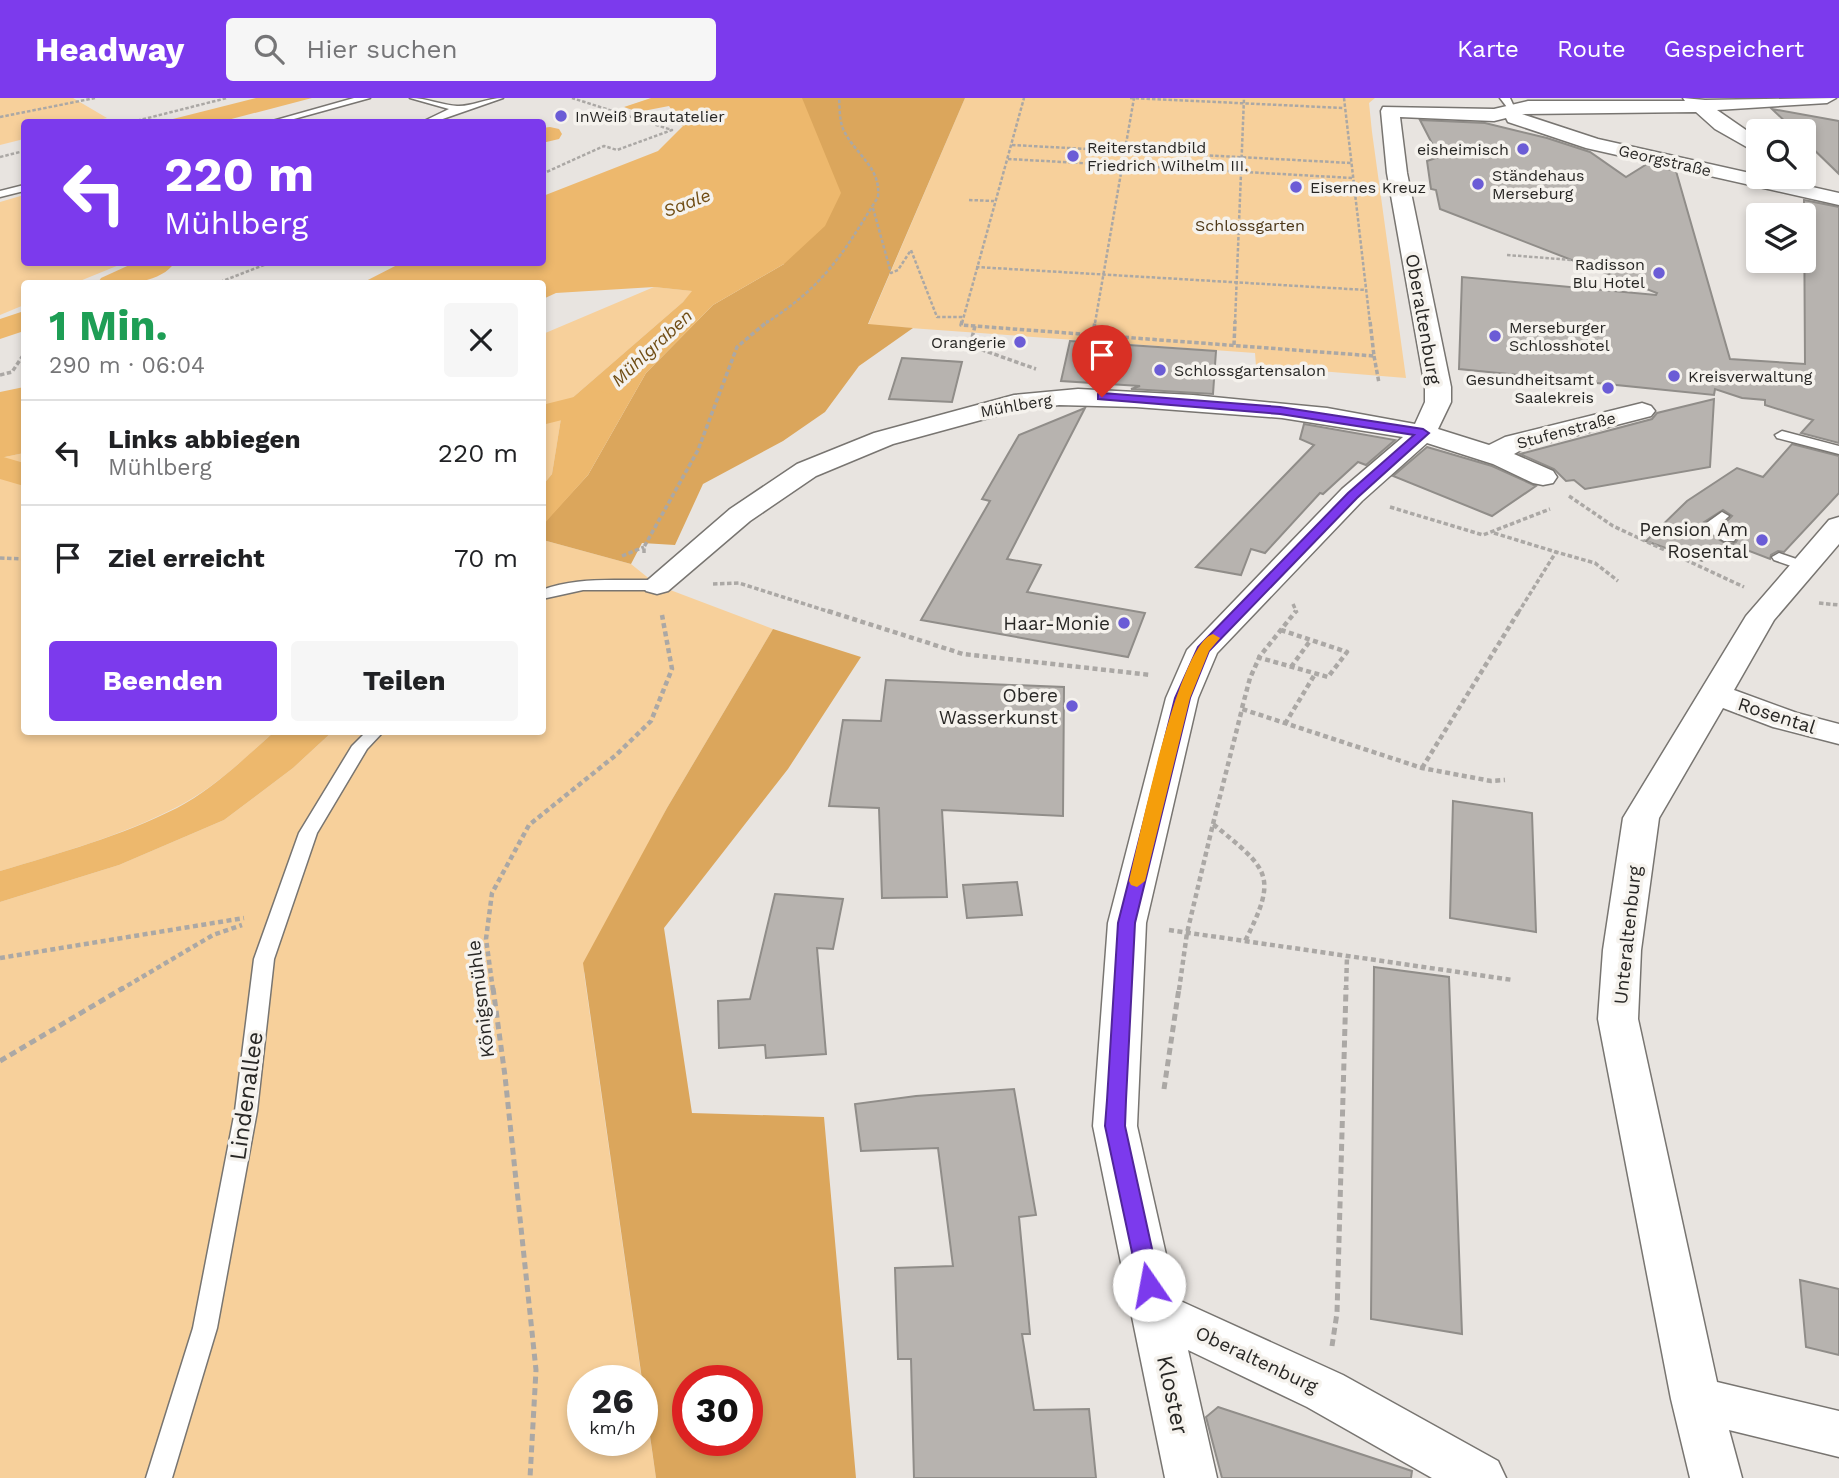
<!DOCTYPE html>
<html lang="de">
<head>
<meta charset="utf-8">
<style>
	body { margin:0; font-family:"Work Sans",sans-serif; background:#f6f6f6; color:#202124; height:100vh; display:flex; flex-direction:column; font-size:26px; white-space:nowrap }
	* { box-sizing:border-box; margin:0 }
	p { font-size:23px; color:#757577 }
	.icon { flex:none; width:38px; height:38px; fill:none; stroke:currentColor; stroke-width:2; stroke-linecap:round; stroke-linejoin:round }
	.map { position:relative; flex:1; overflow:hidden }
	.sheet { position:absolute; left:21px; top:182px; width:525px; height:455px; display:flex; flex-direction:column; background:#fff; border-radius:7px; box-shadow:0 4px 10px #0003 }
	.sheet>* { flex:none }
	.guide { position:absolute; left:21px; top:21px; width:525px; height:147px; border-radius:7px; box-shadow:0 4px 10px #0003; background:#7c3aed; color:#fff; overflow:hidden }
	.controls { position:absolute; left:1746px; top:21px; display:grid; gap:14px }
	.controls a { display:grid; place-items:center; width:70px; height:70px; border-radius:7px; background:#fff; box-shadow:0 4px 10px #0003; font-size:35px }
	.speed { position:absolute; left:567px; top:1267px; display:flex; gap:14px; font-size:35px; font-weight:700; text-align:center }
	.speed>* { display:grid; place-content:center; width:91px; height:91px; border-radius:50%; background:#fff; box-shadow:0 4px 10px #0003; line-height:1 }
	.speed small { font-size:18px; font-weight:400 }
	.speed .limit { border:10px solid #d22; background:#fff; color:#111 }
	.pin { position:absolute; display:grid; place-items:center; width:60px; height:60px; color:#fff; margin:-72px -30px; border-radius:50% 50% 50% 0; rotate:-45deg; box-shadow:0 0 7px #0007 }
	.pin .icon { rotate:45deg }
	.me { position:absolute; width:77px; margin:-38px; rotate:348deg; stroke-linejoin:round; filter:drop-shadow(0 0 5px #0008) }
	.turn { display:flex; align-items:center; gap:24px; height:147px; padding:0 28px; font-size:32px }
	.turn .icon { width:91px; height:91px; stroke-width:2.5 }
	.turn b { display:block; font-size:49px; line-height:60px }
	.round { display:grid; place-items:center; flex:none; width:74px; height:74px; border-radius:7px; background:#f6f6f6 }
	.headline { display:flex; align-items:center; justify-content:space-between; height:119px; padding:0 28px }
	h1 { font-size:42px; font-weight:700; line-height:52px; color:#1e9e55 }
	.action { display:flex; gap:14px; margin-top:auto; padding:14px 28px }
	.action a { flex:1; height:80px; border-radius:7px; background:#7c3aed; color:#fff; font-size:28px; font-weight:700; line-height:80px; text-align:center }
	.action a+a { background:#f6f6f6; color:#202124 }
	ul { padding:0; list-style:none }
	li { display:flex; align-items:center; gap:21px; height:105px; padding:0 28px; border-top:2px solid #e0e0e0 }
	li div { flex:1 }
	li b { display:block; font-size:26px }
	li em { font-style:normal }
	header { display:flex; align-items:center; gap:42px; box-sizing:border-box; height:98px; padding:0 35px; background:#7c3aed; color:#fff }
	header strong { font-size:33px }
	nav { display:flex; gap:38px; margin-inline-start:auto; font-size:24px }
	.search { width:490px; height:63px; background:#f6f6f6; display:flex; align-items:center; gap:18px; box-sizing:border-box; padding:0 24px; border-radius:7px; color:#757577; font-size:26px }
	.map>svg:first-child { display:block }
</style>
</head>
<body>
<header>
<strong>Headway</strong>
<div class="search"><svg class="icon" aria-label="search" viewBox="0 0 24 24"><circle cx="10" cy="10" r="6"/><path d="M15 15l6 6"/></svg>Hier suchen</div>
<nav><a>Karte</a><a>Route</a><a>Gespeichert</a></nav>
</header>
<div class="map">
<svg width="1839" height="1380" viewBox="0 0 1839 1380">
	<rect width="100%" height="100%" fill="#e8e4e0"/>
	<g fill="#f7d09b">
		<path d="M0 0H73L107 20 89 24H24V41L0 47Z"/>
		<path d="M965 0H1375L1369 5 1372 34 1406 280 1256 268 1255 255 868 227Z"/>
		<path d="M24 97V164L124 165 75 185 24 186V207L0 217V104Z"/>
		<path d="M654 189 693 193 683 204 563 308 552 376 543 387V236Z"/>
		<path d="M24 355V634H274C245 660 213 691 177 709 121 738 60 755 0 773V360Z"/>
		<path d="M543 442 631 466 657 487 773 531 667 710 584 875 642 1283H583V1342H642V1284L656 1380H0V804L119 767 224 722 293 670 332 634H542Z"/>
	</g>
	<g fill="#dba65c" fill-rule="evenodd">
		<path d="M802 0H965L868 226 913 230 859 268 825 314 783 343 703 386 675 447 642 445 631 466 543 442 542 427 588 377 646 275 713 207 784 166Z"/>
		<path d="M773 531 861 559 788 671 664 830 692 1015 824 1019 856 1380H656L583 865 667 710ZM688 1283H747V1342H688Z"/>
	</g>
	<g fill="#edb86d">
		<path d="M256 0H312L220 24H161Z"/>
		<path d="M651 0H802L841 95 825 128 784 166 713 207 646 275 588 377 543 427V387L552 376 563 308 683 204 692 193 654 189 556 195 543 201 542 186 362 185 401 165 542 164 543 98 658 53 683 28 663 17 671 11 669 8 638 14 624 9Z"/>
		<path d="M24 289V355L0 360V294Z"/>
		<path d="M274 634H332L293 670 224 722 119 767 0 804V773C60 755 121 738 177 710 213 691 245 660 274 634Z"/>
	</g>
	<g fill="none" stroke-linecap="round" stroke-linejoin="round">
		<g fill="#edb86d" fill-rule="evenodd">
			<path d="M550 29 559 31 562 36 559 41 542 45V30Z"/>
			<path d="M136 164H175C160 187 121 186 97 186L101 180Z"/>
			<path d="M24 213V233L0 241V221Z"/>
			<path d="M598 293 610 296 615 303 610 310 542 327V307Z"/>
			<path d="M0 358 24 365V388L0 381Z"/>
		</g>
	</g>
	<g fill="#b7b3af" stroke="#908d89" stroke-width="2">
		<path d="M1772 11 1839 23V76L1804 42V33H1795Z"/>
		<path d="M1420 22 1485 25 1547 40 1590 54 1626 79 1647 66 1676 73 1730 261 1805 266 1804 102 1839 109V345L1801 335 1813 322 1765 307V302L1742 300 1715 291 1714 297 1459 271 1462 179 1656 197 1657 195 1440 111 1436 92 1431 91 1427 63 1439 59Z"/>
		<path d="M1070 243 1216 253 1213 296 1131 291 1140 288 1061 283Z"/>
		<path d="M902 260 962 264 952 304 889 301Z"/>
		<path d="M1714 301 1710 369 1585 391 1574 382 1566 383 1554 371 1520 356 1652 321 1657 315Z"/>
		<path d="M1085 310 1007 461 1041 467 1027 494 1145 515 1128 559 921 522 990 403 982 401 1019 337Z"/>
		<path d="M1304 326 1395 342 1366 367 1358 364 1323 396 1320 395 1265 455 1251 451 1241 477 1196 469 1314 347 1300 341Z"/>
		<path d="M1792 346 1839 358V395L1784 454 1778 453 1771 457 1770 461 1731 446 1736 444 1739 439 1722 428 1732 418 1723 412 1698 428 1726 446 1702 463 1646 443 1687 403 1737 370 1763 379Z"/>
		<path d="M1427 349 1492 368 1536 388 1492 418 1393 378Z"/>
		<path d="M886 582 1064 589 1063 718 942 712 947 799 882 800 879 710 829 708 843 622 881 623Z"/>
		<path d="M1453 703 1532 715 1536 834 1450 820Z"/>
		<path d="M1017 784 1022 817 967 820 963 787Z"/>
		<path d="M775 796 843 801 833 851 817 850 826 956 766 960 765 947 719 950 718 903 750 901Z"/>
		<path d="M1374 869 1449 879 1462 1236 1371 1221Z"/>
		<path d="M1014 991 1036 1117 1019 1119 1030 1236H1022L1034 1312 1089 1311 1096 1380H914L911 1261H898L895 1170 953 1168 938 1050 861 1053 855 1006 916 998Z"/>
		<path d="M1800 1182 1839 1191V1257L1806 1249Z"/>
		<path d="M1218 1309 1412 1373 1411 1380H1222L1206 1319Z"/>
	</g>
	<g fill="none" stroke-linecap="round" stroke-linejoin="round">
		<defs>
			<g id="lane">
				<path d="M354 0H370L283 24H269Z"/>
				<path d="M410 0C427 0 441 7 457 8 471 9 487 0 503 0L434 24H422L449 11Z"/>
				<path d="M1500 0H1510L1516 13H1510Z"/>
				<path d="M24 87V93L0 99V93Z"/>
				<path d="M1782 333 1839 348V356L1777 340 1775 337Z"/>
				<path d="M1722 414 1729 418 1718 428 1736 440 1734 443H1724L1701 429Z"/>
				<path d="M1779 455 1808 465 1810 468 1803 472 1774 462 1772 459Z"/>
				<path d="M614 482H657L665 487 657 492H583L542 501V492C565 483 590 482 614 482Z"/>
				<path d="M366 634H383L367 651 317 735 274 861 257 1013 217 1230 172 1380H146L193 1230 235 1013 254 861 299 735 352 648Z"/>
			</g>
			<g id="street">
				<path d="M1683 0 1705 2 1836 0 1827 5 1717 12 1759 41V56L1715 31 1696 14 1522 16 1598 41 1839 95V107L1586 50 1508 24 1506 20 1494 23 1400 19 1407 75 1451 289V304L1438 331 1489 347 1505 339 1642 305 1651 308 1655 313 1651 318 1523 351 1514 356 1553 373 1557 379 1553 385 1543 387 1533 385 1493 366 1427 345 1362 403 1217 555 1198 600 1146 825 1137 1028 1176 1201 1343 1277 1498 1363 1506 1380H1432L1307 1309 1188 1252 1217 1380H1165L1093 1028 1108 825 1166 600 1187 552 1342 391 1403 339 1282 320 1136 309 1059 307 1014 313 893 346 816 378 750 423 668 493 657 496 646 493 642 487 730 411 797 366 874 335 1014 297 1078 291 1193 297 1327 310 1415 326 1425 304V289L1387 75 1381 13 1383 9 1494 11 1528 3H1685Z"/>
				<path d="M1839 419V446L1774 522 1734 592 1797 615 1839 626V646L1773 629 1723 610 1659 720 1641 852 1638 921 1717 1284 1839 1313V1359L1729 1332 1742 1380H1690L1671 1301 1598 921 1603 852 1623 720 1746 518 1829 422Z"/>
			</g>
		</defs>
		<use href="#lane" stroke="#787571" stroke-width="3"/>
		<use href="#street" stroke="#787571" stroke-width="3"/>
		<g stroke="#aba8a5" stroke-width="2.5" stroke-dasharray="3.5 2" stroke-linecap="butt">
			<path d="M1130 0 1344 10"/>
			<path d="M1344 0 1370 225"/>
			<path d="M0 19 95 0"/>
			<path d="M132 24 227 0"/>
			<path d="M1012 47 1351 65"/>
			<path d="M0 59 24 53"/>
			<path d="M1008 61 1353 80"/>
			<path d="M542 76 604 48 617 52 672 32 572 0"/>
			<path d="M969 102 994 103"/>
			<path d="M873 110 891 175 898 172 911 152 937 219H963"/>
			<path d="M1507 157 1611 165"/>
			<path d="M976 169 1366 192"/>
			<path d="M215 186 269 165 279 164"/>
			<path d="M766 225C825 187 842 157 878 99 881 69 856 57 844 33 839 23 840 11 839 0"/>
			<path d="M962 225 1024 0"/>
			<path d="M1095 225 1134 0"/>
			<path d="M1235 225 1244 0"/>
		</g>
		<g stroke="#aba8a5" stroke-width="3.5" stroke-dasharray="4.5 2.5" stroke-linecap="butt">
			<path d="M962 223 961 227 1374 258 1370 223"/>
			<path d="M975 228 972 240 977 250 1036 271"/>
			<path d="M1093 237 1095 223"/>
			<path d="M1234 247 1235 223"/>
			<path d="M1374 258 1379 285"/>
			<path d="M0 277 12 274 24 256"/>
			<path d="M1569 398 1613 428 1744 489"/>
			<path d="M1390 409 1483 437 1550 411"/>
			<path d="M1494 435 1556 454"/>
			<path d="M644 455V449L698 352 737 249 768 223"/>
			<path d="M622 458 644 449"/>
			<path d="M0 460 24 461"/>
			<path d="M713 486 739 485 833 515"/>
			<path d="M1819 505 1839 507"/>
			<path d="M1293 506 1297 515"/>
			<path d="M1518 515 1556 454 1595 465 1618 483"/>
		</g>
		<g stroke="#aba8a5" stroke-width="4.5" stroke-dasharray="5 3.5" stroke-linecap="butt">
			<path d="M828 513 963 556 1151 577"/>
			<path d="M1257 559 1328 579 1347 554 1281 532"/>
			<path d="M1291 569 1310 543"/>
			<path d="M1242 610 1250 580 1260 558 1296 513"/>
			<path d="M1285 626 1315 576"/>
			<path d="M1422 670 1519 513"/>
			<path d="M1213 726 1242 611 1422 670 1491 683 1505 682"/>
			<path d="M1169 832 1513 882"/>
			<path d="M0 860 244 820"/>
			<path d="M120 892 213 837 242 827"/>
			<path d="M493 892 486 841 492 795 529 727 616 657 651 623 672 571 662 517"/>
			<path d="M1179 892 1187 835 1213 726C1269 772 1279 777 1244 845"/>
			<path d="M1346 892 1347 859"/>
		</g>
		<g stroke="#aba8a5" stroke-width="5" stroke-dasharray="7 4.5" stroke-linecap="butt">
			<path d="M493 890 505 978 536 1272 530 1380"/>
			<path d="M0 963 123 890"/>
			<path d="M1164 991 1179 890"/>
			<path d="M1332 1248 1337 1215 1346 890"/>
		</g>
		<use href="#lane" fill="#fff" fill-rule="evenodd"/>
		<use href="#street" fill="#fff" fill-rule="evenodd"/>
	</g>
	<path fill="#7c3aed" stroke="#51269a" stroke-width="2" d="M1102 295 1280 309 1423 331 1429 335 1357 400 1209 553 1190 600 1135 825 1126 1002 1125 1028 1160 1187 1157 1194 1149 1196 1142 1194 1139 1187 1105 1028 1107 1002 1118 825 1175 600 1198 549 1348 395 1414 337 1280 316 1098 301V296Z"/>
	<path fill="#f59e0b" d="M1213 536 1220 540 1209 553 1190 600 1145 783 1137 789 1131 787 1129 783C1139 743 1178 546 1213 536Z"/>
	<g fill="#6b5cd6" stroke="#f5f2ed" stroke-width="2.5">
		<circle cx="561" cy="18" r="7"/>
		<circle cx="1523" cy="51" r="7"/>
		<circle cx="1073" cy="58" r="7"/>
		<circle cx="1478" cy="86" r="7"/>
		<circle cx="1296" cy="89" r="7"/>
		<circle cx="1659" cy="175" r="7"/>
		<circle cx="1495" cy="238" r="7"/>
		<circle cx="1020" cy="244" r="7"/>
		<circle cx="1160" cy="272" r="7"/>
		<circle cx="1674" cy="278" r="7"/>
		<circle cx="1608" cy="290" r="7"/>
		<circle cx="1762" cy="442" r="7"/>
		<circle cx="1124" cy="525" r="7"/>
		<circle cx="1072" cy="608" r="7"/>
	</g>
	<g text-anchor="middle" stroke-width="7" stroke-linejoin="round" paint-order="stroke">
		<g font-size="16" fill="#282725" stroke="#f5f2ed" text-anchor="start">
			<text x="575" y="24">InWeiß Brautatelier</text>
			<text x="1087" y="55">Reiterstandbild<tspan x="1087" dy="18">Friedrich Wilhelm III.</tspan></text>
			<text x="1509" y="57" text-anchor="end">eisheimisch</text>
			<text x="1492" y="83">Ständehaus<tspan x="1492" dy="18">Merseburg</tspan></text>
			<text x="1310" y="95">Eisernes Kreuz</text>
			<text x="1645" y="172" text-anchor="end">Radisson<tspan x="1645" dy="18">Blu Hotel</tspan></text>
			<text x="1509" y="235">Merseburger<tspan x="1509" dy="18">Schlosshotel</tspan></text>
			<text x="1006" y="250" text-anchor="end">Orangerie</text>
			<text x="1174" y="278">Schlossgartensalon</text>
			<text x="1688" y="284">Kreisverwaltung</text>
			<text x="1594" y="287" text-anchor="end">Gesundheitsamt<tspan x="1594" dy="18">Saalekreis</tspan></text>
		</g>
		<g font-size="16" fill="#282725" stroke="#f5f2ed">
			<text transform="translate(1665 62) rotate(13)" y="6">Georgstraße</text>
			<text transform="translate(1016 307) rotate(-10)" y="6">Mühlberg</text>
			<text transform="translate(1566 332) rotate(-15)" y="6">Stufenstraße</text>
		</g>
		<g font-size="16" fill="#4c3616" stroke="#f5f2ed">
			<text x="1250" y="133">Schlossgarten</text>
		</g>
		<g font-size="18" font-style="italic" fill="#704d14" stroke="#f5f2ed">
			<text transform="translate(687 105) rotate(-21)" y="6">Saale</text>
			<text transform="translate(652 250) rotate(-43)" y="6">Mühlgraben</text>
		</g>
		<g font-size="19" fill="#282725" stroke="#f5f2ed">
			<text transform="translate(1424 221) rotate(80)" y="7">Oberaltenburg</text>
			<text transform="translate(1777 617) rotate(18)" y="7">Rosental</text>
			<text transform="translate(1627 837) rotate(-84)" y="7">Unteraltenburg</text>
			<text transform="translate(480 901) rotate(-97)" y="7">Königsmühle</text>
			<text transform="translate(1257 1261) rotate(25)" y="7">Oberaltenburg</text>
		</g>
		<g font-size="19" fill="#282725" stroke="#f5f2ed" text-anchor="end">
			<text x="1748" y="438">Pension Am<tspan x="1748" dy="22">Rosental</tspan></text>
			<text x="1110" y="532">Haar-Monie</text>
			<text x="1058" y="604">Obere<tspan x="1058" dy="22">Wasserkunst</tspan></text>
		</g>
		<g font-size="23" fill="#282725" stroke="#f5f2ed">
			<text transform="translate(246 998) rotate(-82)" y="8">Lindenallee</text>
			<text transform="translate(1173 1297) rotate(78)" y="8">Kloster</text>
		</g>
	</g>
</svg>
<div class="controls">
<a><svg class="icon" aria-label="search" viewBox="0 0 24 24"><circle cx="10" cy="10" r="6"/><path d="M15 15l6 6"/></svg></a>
<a><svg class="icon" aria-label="layers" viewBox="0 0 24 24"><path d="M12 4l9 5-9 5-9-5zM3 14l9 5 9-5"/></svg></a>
</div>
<div class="speed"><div>26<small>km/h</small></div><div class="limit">30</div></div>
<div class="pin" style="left:1102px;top:299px;background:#d93025"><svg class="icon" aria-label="arrive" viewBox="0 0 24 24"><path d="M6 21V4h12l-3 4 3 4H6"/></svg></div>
<svg class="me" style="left:1149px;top:1187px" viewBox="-20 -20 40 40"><circle r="19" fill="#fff"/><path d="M0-13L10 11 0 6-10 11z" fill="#7c3aed"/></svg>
<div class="guide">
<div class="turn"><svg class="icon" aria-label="left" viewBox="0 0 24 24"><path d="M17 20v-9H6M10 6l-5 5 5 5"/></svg><div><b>220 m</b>Mühlberg</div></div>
</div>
<section class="sheet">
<div class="headline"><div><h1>1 Min.</h1><p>290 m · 06:04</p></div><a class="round"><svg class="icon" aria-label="close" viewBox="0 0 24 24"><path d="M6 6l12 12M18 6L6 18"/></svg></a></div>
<ul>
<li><svg class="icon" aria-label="left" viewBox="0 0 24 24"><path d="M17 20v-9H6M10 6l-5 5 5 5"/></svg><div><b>Links abbiegen</b><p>Mühlberg</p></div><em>220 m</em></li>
<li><svg class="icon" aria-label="arrive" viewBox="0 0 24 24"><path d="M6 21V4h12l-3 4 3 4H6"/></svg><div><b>Ziel erreicht</b></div><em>70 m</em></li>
</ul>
<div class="action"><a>Beenden</a><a>Teilen</a></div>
</section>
</div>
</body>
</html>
